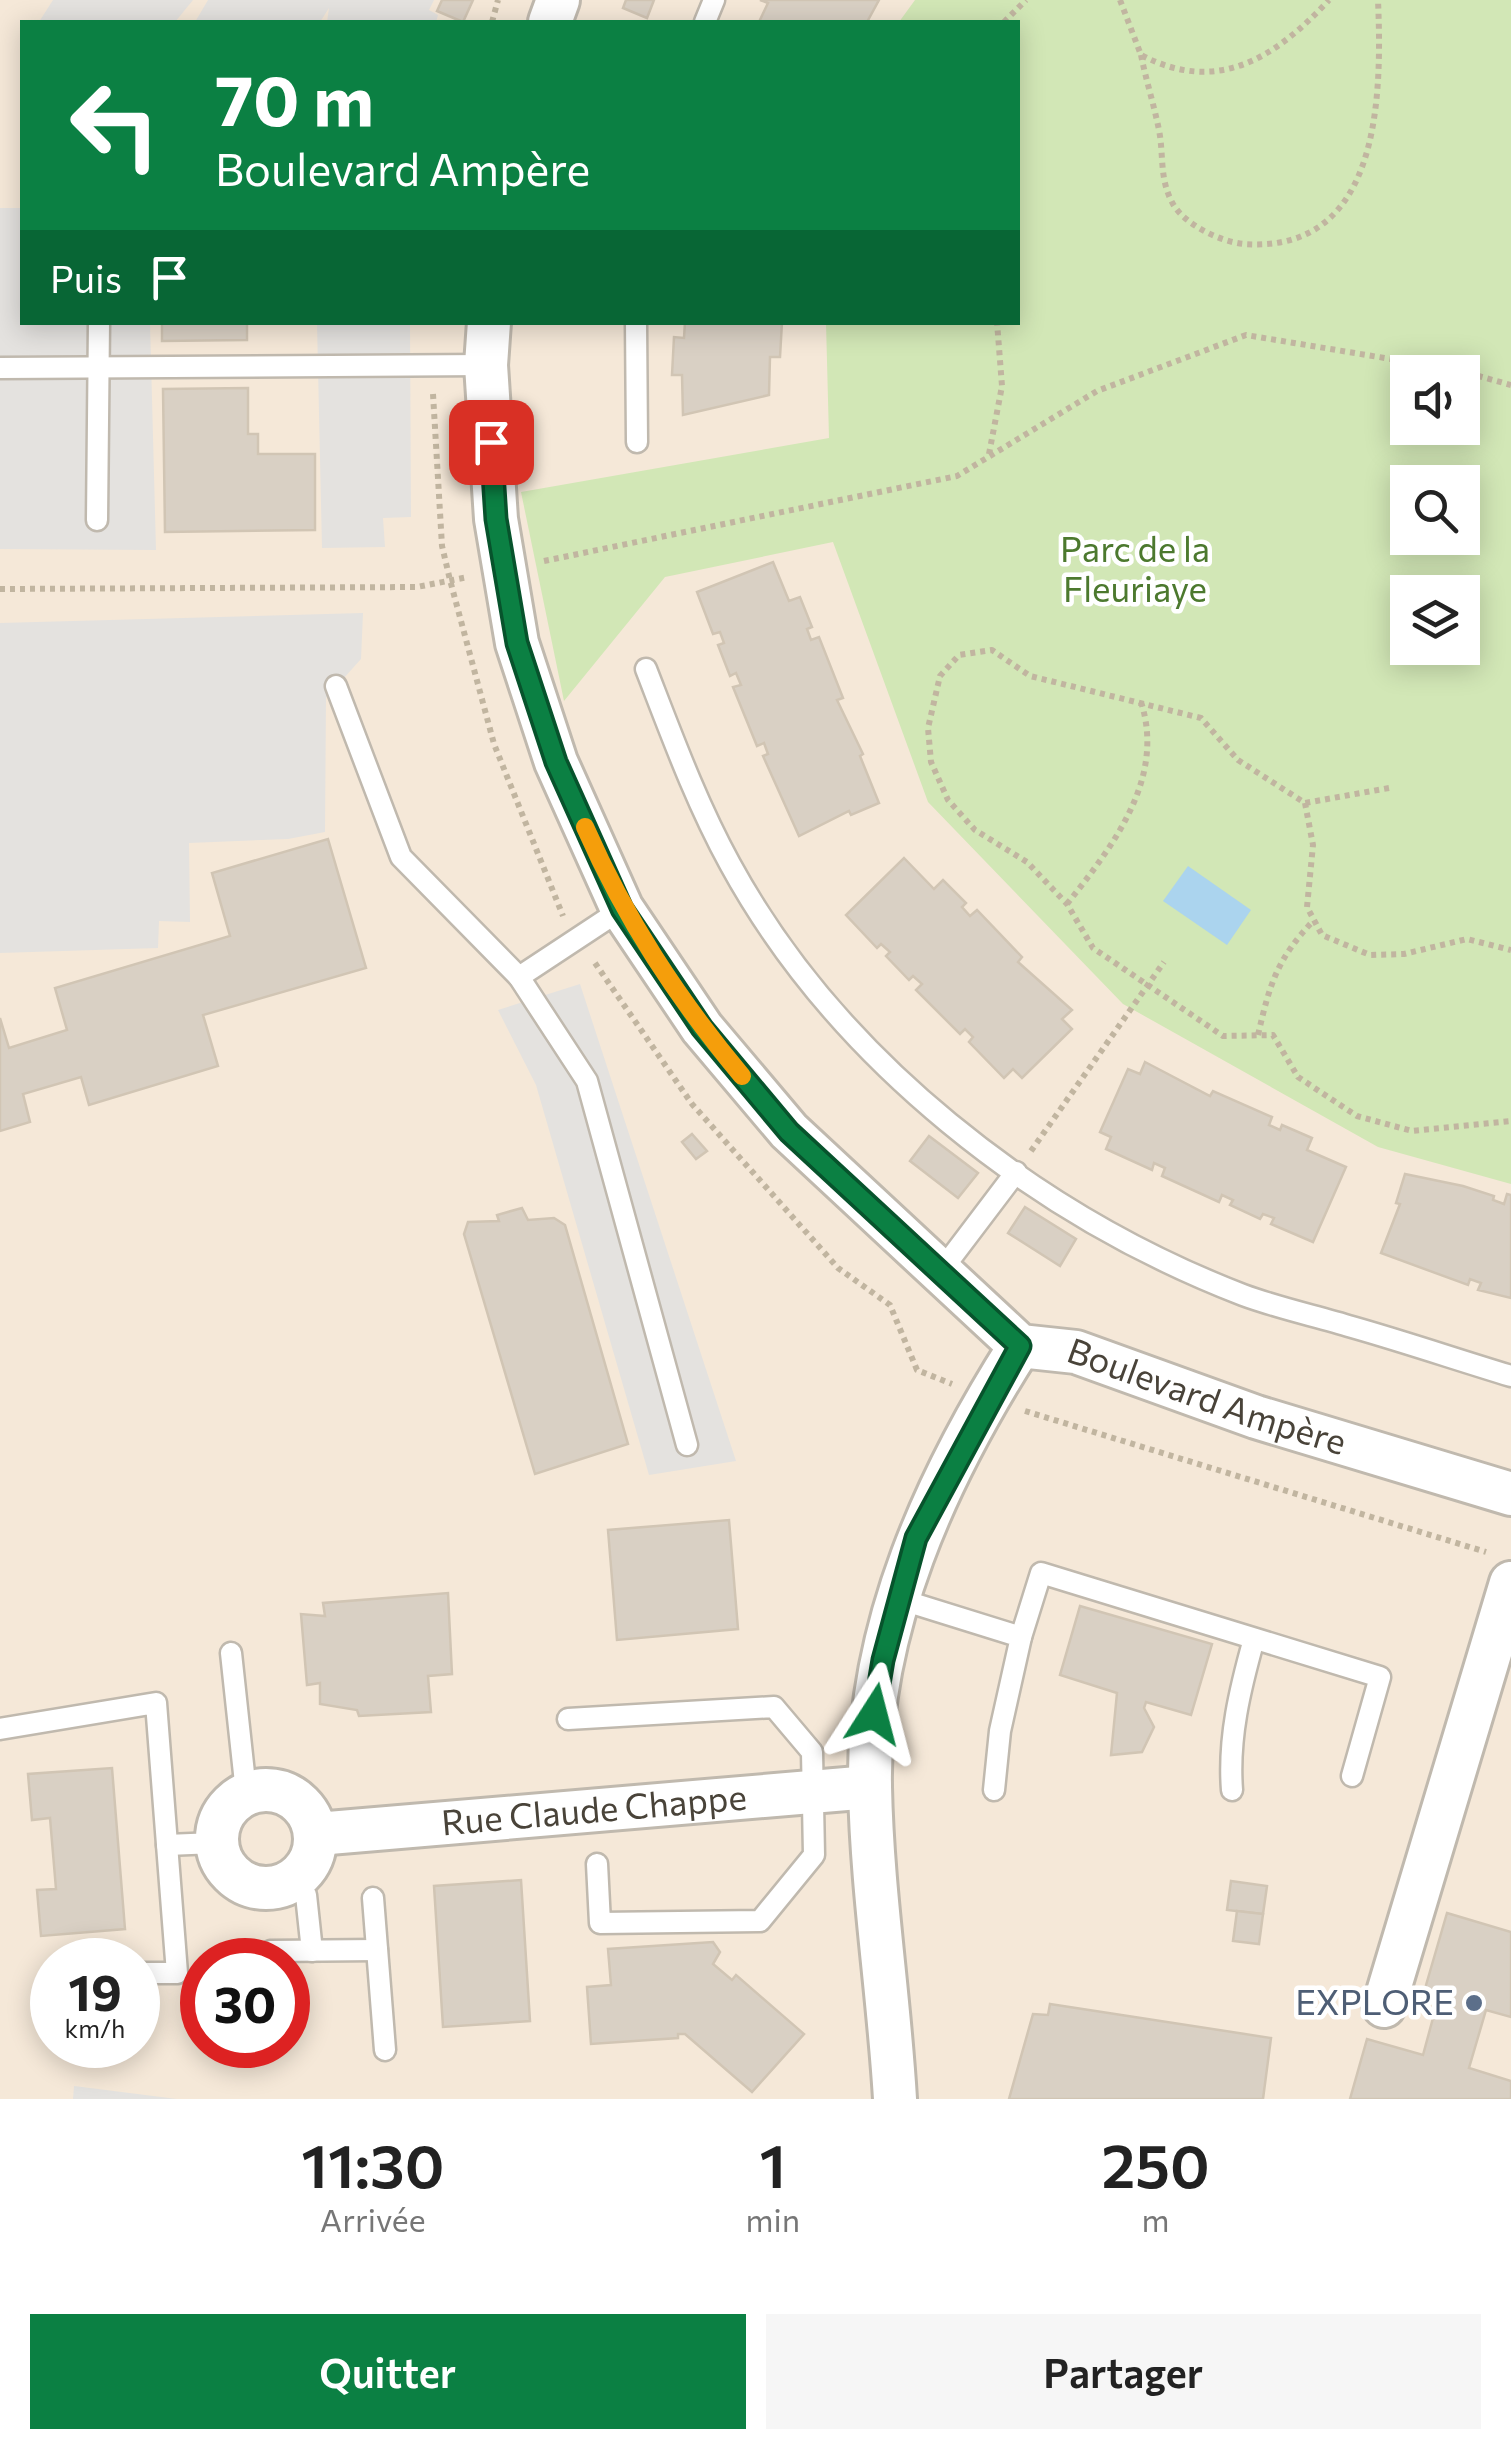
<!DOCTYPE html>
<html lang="fr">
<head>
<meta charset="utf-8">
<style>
	body { margin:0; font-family:Commissioner,sans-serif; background:#f6f6f6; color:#222; height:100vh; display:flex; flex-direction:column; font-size:38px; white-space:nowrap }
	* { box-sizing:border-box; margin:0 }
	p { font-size:32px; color:#767676 }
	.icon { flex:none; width:55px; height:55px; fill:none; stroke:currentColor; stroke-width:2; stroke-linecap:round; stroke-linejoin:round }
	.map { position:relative; height:2099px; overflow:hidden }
	.sheet { display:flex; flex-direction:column; background:#fff; flex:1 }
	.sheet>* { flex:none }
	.hud { position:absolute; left:20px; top:20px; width:1000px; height:305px; border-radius:0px; box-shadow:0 5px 25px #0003; background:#0b8043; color:#fff; overflow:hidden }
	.buttons { position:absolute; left:1390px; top:355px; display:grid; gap:20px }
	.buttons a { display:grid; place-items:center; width:90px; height:90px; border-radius:0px; background:#fff; box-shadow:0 5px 25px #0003; font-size:50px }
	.speed { position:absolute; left:30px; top:1938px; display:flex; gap:20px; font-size:50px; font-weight:700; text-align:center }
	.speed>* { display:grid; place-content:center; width:130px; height:130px; border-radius:50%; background:#fff; box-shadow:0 5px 25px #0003; line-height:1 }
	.speed small { font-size:25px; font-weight:400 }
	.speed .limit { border:15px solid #d22; background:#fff; color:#111 }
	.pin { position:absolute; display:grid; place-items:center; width:85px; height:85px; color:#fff; margin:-42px; border-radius:20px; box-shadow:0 5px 15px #0006 }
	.me { position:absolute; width:110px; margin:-55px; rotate:9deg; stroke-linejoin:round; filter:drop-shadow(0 0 8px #0008) }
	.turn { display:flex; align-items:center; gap:35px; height:210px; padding:0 30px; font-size:45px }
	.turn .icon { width:130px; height:130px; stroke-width:2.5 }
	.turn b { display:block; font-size:70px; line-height:85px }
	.then { display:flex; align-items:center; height:95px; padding:0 30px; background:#0003; gap:20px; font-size:38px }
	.eta { display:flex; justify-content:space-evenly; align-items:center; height:170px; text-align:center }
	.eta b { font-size:60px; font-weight:600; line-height:70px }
	.cta { display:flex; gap:20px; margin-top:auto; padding:20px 30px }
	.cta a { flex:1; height:115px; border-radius:0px; background:#0b8043; color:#fff; font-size:40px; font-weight:600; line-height:115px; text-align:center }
	.cta a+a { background:#f6f6f6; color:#222 }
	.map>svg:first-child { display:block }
</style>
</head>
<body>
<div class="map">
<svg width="1511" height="2099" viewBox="0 0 1511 2099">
	<rect width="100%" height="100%" fill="#f5f2eb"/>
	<path fill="#f5e8d8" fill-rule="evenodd" d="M0 0H1511V2099H0ZM22 22H1018V322H22ZM1408 372H1462V428H1408ZM1408 482H1462V538H1408ZM1408 592H1462V648H1408ZM52 1960H138V2045H52ZM202 1960H288V2045H202Z"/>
	<path fill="#d2e7b6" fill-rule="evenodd" d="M915 0H1511V1184L1378 1147 1123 1004 928 802 833 542 665 577 564 701 521 492 829 438 826 323 1018 322V22H899ZM1408 372H1462V428H1408ZM1408 482H1462V538H1408ZM1408 592H1462V648H1408Z"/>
	<g fill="#e4e2df">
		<path d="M53 0H193L175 22H39Z"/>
		<path d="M208 0H434L429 10 438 15 436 22H327L329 8 320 22H195Z"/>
		<path d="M0 208H22V322L150 323 156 550 0 549Z"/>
		<path d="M317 323H410L411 517 383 518 385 547 322 548Z"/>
		<path d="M363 613 361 659 326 698 325 832 288 839 189 843 190 922 159 921 158 948 0 953V623Z"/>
		<path d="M580 984 736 1461 649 1475 536 1085 498 1010Z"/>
		<path d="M74 2086 177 2099H73Z"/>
	</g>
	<path fill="#abd4ee" d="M1188 866 1251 910 1227 945 1163 901Z"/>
	<g fill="#d9d0c4" stroke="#d1c5b4" stroke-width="2.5">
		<path d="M442 0H473L463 22 437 11Z"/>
		<path d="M626 0H654L647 18 623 8Z"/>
		<path d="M760 0H879L867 22H759L768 3Z"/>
		<path d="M162 322H247V340L162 341Z"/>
		<path d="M685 322H782L780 357H770L769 395 683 415 682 375H672L674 337 684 338Z"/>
		<path d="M248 388V434H258V454H315V530L165 532 163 389Z"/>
		<path d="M773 562 789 601 800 597 812 627 807 629 811 640 819 637 843 698 837 700 863 754 860 756 879 803 851 815 849 811 799 836 763 756 768 754 764 743 757 746 733 687 741 685 736 673 730 676 718 645 724 643 720 632 713 634 697 592Z"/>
		<path d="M328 839 366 968 203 1015 218 1066 89 1105 81 1077 23 1094 30 1122 0 1131V1018L9 1048 67 1030 55 988 230 936 212 873Z"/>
		<path d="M904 858 934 889 943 880 966 903 962 907 970 916 977 910 1022 957 1018 962 1072 1010 1062 1019 1072 1029 1022 1078 1013 1069 1004 1078 969 1042 973 1037 965 1029 960 1034 916 990 922 984 913 976 909 980 886 956 890 952 881 944 877 948 846 915Z"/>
		<path d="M1145 1062 1210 1096 1213 1091 1272 1117 1269 1125 1280 1130 1282 1125 1312 1138 1307 1150 1346 1167 1313 1242 1271 1224 1274 1218 1263 1214 1260 1219 1230 1205 1233 1200 1222 1195 1219 1202 1162 1176 1165 1168 1154 1163 1152 1170 1106 1149 1111 1137 1100 1132 1128 1069 1140 1074Z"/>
		<path d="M692 1134 707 1151 696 1159 682 1142Z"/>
		<path d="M929 1136 978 1173 958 1198 910 1161Z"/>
		<path d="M1405 1174 1463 1186 1494 1196 1493 1200 1504 1204 1507 1194 1511 1195V1298L1478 1290 1481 1283 1470 1279 1468 1285 1381 1253 1400 1204 1396 1203Z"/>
		<path d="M1025 1207 1076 1239 1060 1266 1008 1233Z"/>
		<path d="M522 1208 528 1220 554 1218 565 1225 628 1444 535 1474 464 1234 468 1222 499 1221 497 1215Z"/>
		<path d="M729 1520 738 1629 617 1640 608 1530Z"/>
		<path d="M448 1593 452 1674 428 1676 431 1712 359 1716 357 1710 320 1704V1683L307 1685 301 1614 325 1616 323 1603Z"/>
		<path d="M1080 1606 1212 1644 1191 1715 1146 1702 1144 1708 1154 1727 1142 1752 1111 1755 1117 1693 1060 1675Z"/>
		<path d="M112 1768 125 1929 41 1936 37 1890 56 1889 50 1818 32 1820 28 1774Z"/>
		<path d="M521 1880 530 2021 443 2027 434 1886Z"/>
		<path d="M1231 1881 1267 1886 1263 1914 1227 1910Z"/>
		<path d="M1237 1911 1263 1914 1259 1944 1233 1941Z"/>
		<path d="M1447 1913 1511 1932V2017L1486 2010 1469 2068 1511 2081V2099H1350L1367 2039 1423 2055 1439 1996 1424 1992Z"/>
		<path d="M713 1942 720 1952 713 1964 732 1980 736 1975 804 2034 752 2092 685 2034H678V2038L591 2044 587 1987 611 1985 608 1949Z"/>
		<path d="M1050 2004 1271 2038 1263 2099H1009L1033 2014 1048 2015Z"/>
	</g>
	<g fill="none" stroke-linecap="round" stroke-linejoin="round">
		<defs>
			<g id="lane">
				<path d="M705 22 714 0"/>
				<path d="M636 322 637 442"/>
				<path d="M0 368 486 365"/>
				<path d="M97 520 99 322"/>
				<path d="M646 669C672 736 696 802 730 864 837 1060 1036 1215 1243 1295 1278 1308 1316 1316 1352 1327 1405 1342 1458 1360 1511 1376"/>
				<path d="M336 686 401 857 519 977 622 909"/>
				<path d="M519 977 587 1081 687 1445"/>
				<path d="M941 1271 1016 1172"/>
				<path d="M899 1599 1021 1637 1000 1731 994 1790"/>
				<path d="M1021 1637 1041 1573 1380 1677 1352 1776"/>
				<path d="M231 1653 246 1792"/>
				<path d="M568 1719 774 1707 812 1752 814 1855 760 1921 600 1923 597 1864"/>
				<path d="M0 1729 156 1703 177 1973H144"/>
				<path d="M1232 1790C1228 1738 1240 1689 1254 1639"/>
				<path d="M167 1845 215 1843"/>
				<path d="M293 1880 306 1895 312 1951"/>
				<path d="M373 1898 385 2050"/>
				<path d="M272 1960 271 1951 377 1950"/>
			</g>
			<g id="street">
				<path d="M550 22 558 0"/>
				<path id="s1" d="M489 322 486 365 496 519 517 643 556 762 622 909 702 1028 789 1131 1020 1346 1076 1352 1256 1417 1511 1494"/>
				<circle cx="266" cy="1839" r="49"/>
				<path id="s2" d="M317 1834 870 1787"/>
				<path d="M1384 2006 1511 1583"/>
				<path d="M895 2099C889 1995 872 1891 870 1787 867 1628 936 1478 1020 1346"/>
			</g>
		</defs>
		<use href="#lane" stroke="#c0b9ae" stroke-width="25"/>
		<use href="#street" stroke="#c0b9ae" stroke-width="48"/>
		<g stroke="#c1b5a0" stroke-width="6" stroke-dasharray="5 5" stroke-linecap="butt">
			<path d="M1120 0 1141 55C1218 95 1275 58 1329 0"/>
			<path d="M492 22 498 0"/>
			<path d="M1004 22 1026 0"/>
			<path d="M1141 55C1146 80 1154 105 1159 130 1164 156 1159 179 1173 204 1185 225 1221 242 1244 244 1381 254 1382 96 1378 0"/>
			<path d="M433 394 442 546 450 580 494 744 563 916"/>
			<path d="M989 454 1002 386 997 322"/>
			<path d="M544 561 957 476 1097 391 1246 335 1457 370 1511 385"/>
			<path d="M0 589 417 587 468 577"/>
			<path d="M1389 788 1305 803 1238 760 1201 718 1030 676 992 650 959 655 940 676 928 728 931 762 948 800 975 830 1027 862 1067 904 1093 948 1223 1036 1273 1035 1298 1077 1357 1116 1412 1131 1511 1121"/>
			<path d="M1305 803 1313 845 1307 907 1322 935 1370 955 1404 954 1467 939 1511 950"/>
			<path d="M1067 904C1112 847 1166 779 1141 702"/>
			<path d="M595 963 692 1104 838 1268 890 1305 917 1370 952 1384"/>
			<path d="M1258 1035C1270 983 1277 959 1314 920"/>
			<path d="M1031 1151 1164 962"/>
			<path d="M1025 1411 1486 1552"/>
		</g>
		<use href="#lane" stroke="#fff" stroke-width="20"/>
		<use href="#street" stroke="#fff" stroke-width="42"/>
	</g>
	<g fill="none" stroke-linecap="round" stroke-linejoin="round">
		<defs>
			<path id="route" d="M491 442 496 519 517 643 556 762 622 909 702 1028 789 1132 1020 1346 916 1538 883 1660 874 1714"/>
		</defs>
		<use href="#route" stroke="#07532c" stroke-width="25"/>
		<use href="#route" stroke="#0b8043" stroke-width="18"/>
		<path stroke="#f59e0b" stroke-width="18" d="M585 827C626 920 677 998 742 1076"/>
	</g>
	<circle fill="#5c6f8a" stroke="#fff" stroke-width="4" cx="1474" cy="2003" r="10"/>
	<g text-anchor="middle" stroke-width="9" stroke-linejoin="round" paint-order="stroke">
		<g font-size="35" fill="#4c792e" stroke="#fff">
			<text x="1135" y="562">Parc de la<tspan x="1135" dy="40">Fleuriaye</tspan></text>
		</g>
		<g font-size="35" fill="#494339" stroke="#fff">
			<text dy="12" stroke="none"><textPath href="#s1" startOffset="1398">Boulevard Ampère</textPath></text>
			<text dy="12" stroke="none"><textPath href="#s2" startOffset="278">Rue Claude Chappe</textPath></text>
		</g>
		<g font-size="35" fill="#4e5e75" stroke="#fff" text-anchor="end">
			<text x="1454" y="2015">EXPLORE</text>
		</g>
	</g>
</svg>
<div class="buttons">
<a><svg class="icon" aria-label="sound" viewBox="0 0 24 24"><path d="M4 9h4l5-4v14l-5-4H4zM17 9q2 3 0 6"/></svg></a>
<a><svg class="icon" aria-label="search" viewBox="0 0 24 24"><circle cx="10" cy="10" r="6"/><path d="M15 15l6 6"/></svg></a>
<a><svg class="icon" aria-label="layers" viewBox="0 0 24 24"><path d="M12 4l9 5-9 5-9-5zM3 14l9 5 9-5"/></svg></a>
</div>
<div class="speed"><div>19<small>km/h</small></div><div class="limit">30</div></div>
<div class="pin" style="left:491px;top:442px;background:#d93025"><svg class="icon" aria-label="arrive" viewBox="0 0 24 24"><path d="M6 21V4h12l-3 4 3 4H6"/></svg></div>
<svg class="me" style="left:874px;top:1714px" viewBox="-20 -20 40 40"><path d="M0-17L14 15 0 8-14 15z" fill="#0b8043" stroke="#fff" stroke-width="4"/></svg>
<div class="hud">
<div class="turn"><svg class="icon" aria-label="left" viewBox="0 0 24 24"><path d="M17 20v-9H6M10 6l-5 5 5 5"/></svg><div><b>70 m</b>Boulevard Ampère</div></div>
<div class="then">Puis<svg class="icon" aria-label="arrive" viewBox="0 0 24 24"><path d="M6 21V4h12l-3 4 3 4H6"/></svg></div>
</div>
</div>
<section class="sheet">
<div class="eta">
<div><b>11:30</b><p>Arrivée</p></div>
<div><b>1</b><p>min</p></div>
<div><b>250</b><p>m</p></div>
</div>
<div class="cta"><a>Quitter</a><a>Partager</a></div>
</section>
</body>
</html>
